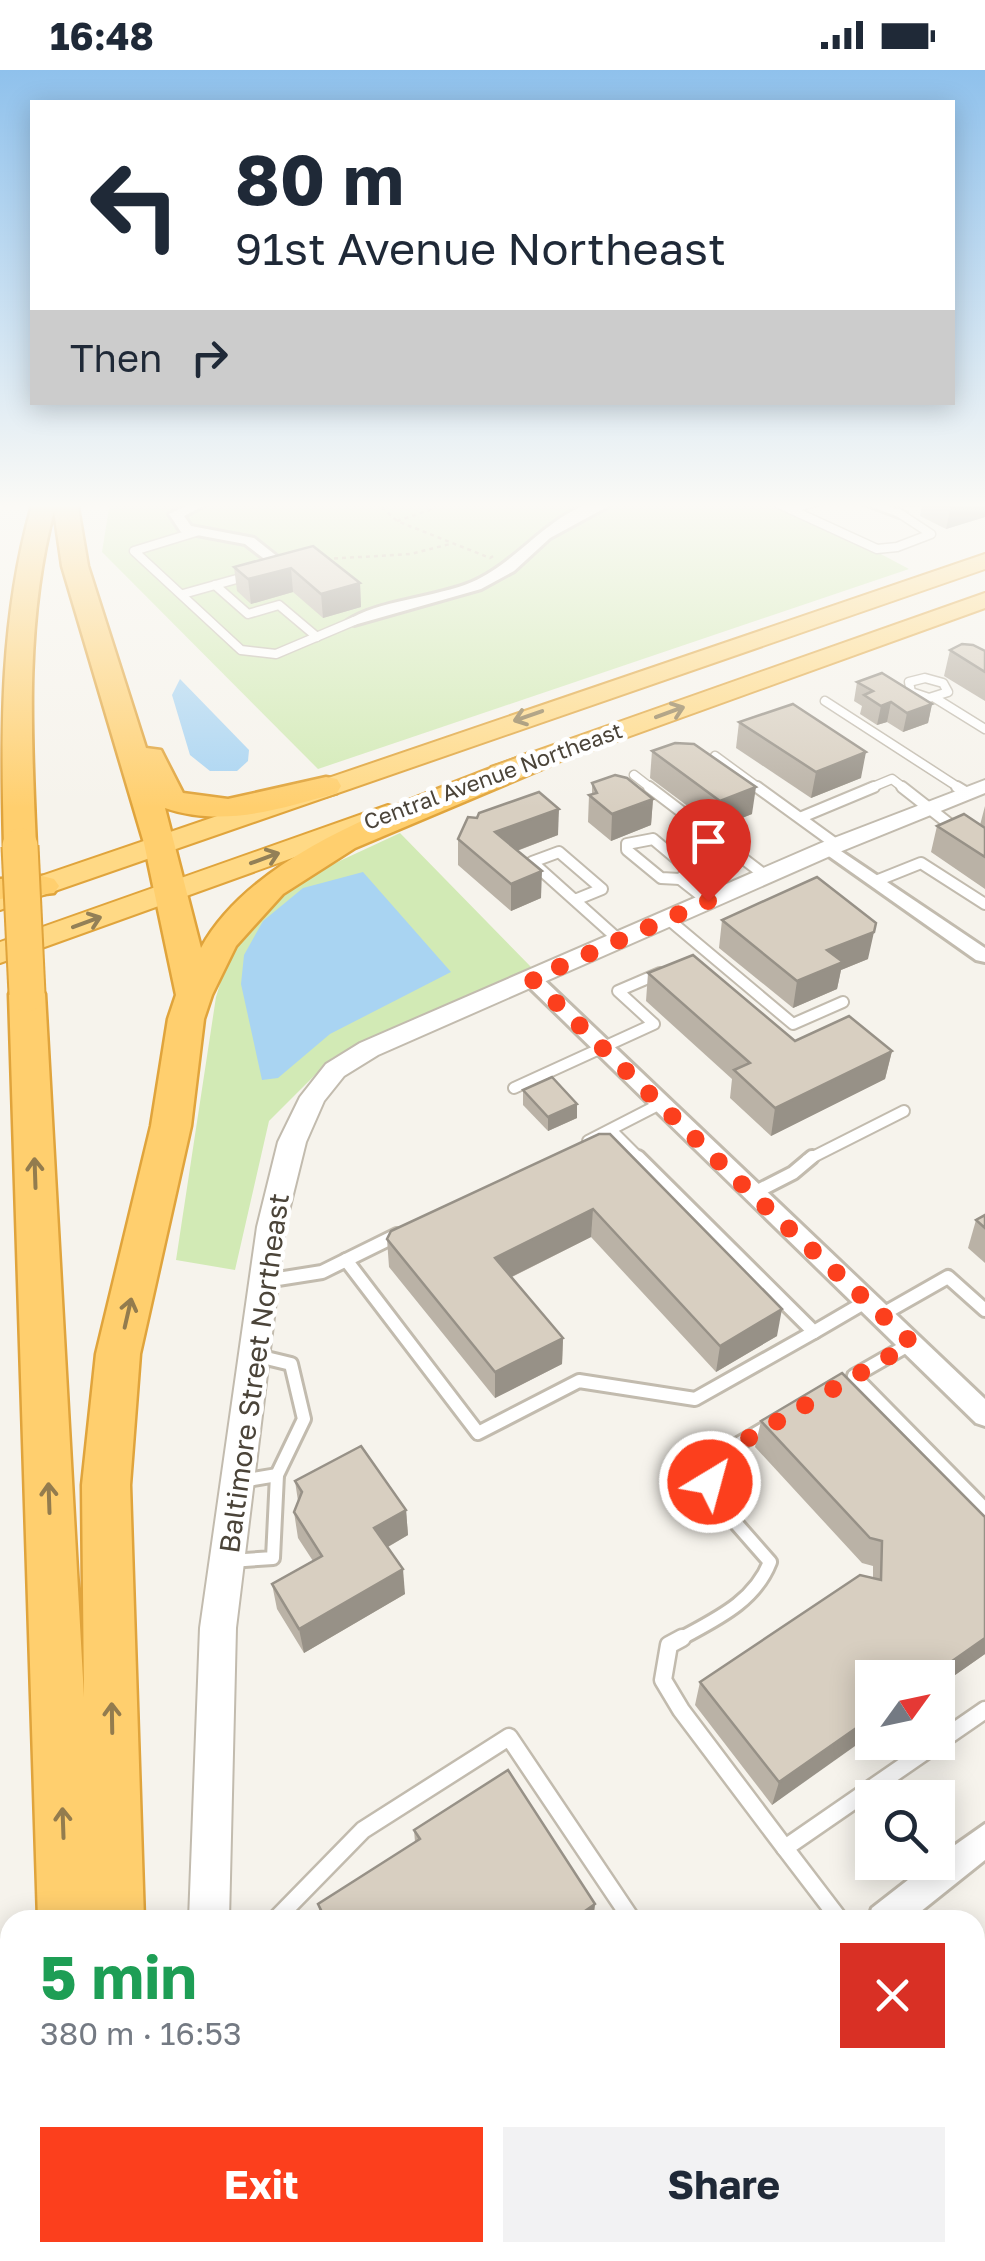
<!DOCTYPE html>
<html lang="en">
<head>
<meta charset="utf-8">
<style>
	body { margin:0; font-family:"Golos Text",sans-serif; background:#f2f2f3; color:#1f2937; height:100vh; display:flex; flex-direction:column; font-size:38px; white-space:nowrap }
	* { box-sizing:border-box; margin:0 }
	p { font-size:32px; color:#747a83 }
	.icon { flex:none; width:55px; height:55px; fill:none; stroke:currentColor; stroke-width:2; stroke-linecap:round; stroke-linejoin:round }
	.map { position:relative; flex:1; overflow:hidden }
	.drawer { position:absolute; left:0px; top:1840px; width:985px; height:352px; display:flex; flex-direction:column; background:#fff; border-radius:30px 30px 0 0; box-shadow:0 5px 25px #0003 }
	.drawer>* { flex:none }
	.top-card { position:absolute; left:30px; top:30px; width:925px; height:305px; border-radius:0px; box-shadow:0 5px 25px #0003; background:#fff; color:#1f2937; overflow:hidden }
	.needle { width:65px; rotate:57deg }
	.fabs { position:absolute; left:855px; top:1590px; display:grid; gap:20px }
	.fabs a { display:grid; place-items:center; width:100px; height:100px; border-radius:0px; background:#fff; box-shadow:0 5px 25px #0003; font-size:50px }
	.pin { position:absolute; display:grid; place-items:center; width:85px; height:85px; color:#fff; margin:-102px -42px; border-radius:50% 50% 50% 0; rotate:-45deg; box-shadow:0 0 10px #0007 }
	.pin .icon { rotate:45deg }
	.me { position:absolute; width:110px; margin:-55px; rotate:37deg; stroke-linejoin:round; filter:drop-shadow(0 0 8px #0008) }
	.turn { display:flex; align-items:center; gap:35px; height:210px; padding:0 40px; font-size:45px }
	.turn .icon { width:130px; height:130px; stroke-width:2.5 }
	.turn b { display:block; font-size:70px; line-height:85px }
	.then { display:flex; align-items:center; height:95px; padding:0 40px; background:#0003; gap:20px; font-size:38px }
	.round { display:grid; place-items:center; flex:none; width:105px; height:105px; border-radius:0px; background:#f2f2f3 }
	.summary { display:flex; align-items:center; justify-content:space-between; height:170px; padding:0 40px }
	h1 { font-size:60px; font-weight:700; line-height:75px; color:#1e9e55 }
	.cta { display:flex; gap:20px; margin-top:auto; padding:20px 40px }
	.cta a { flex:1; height:115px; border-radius:0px; background:#fc3f1d; color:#fff; font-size:40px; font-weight:700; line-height:115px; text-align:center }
	.cta a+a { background:#f2f2f3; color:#1f2937 }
	.status { display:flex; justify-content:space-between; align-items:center; height:70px; padding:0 50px; background:#fff; direction:ltr }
	.status svg { height:28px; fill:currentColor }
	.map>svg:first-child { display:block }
</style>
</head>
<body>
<div class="status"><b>16:48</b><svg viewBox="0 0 49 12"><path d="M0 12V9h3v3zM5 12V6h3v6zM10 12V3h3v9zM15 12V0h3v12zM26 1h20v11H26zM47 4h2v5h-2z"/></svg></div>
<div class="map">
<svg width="985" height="2191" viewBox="0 0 985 2191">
	<rect width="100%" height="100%" fill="#f6f3ec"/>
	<g fill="#d2eab5">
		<path d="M110 432H783L909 499 318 699 102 482Z"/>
		<path d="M400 763 531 897 332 988 269 1051 235 1200 176 1190 216 927 231 878 266 837 303 808Z"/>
	</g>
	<g fill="#a9d4f2">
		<path d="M180 609 249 680 248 691 237 701H210L190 685 172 625Z"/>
		<path d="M363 802 451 902 330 964 278 1008 262 1010 241 914 244 885 263 851 303 818Z"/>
	</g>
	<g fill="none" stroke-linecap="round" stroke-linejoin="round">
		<defs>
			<g id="service-far3">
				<path d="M775 432 790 439 816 432"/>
				<path d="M901 432H917"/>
				<path d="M790 439 877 479 897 477 931 464 899 443"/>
				<path d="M196 462 134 481 241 580 276 584 354 551"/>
				<path d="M215 515 248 544 279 535 317 567"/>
				<path d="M183 524 251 505"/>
				<path d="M925 608 943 613 948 622 929 628 911 622 909 612Z"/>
				<path d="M935 628 985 659"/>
				<path d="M825 631 961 719"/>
				<path d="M715 686 760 719"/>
				<path d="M634 705 652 719"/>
				<path d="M868 719 892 709 905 719"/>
			</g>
			<g id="service-far2">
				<path d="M649 717 766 806"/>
				<path d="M757 717 837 775"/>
				<path d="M902 717 957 760"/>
				<path d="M957 717 967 723"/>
				<path d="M802 747 874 717"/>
				<path d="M653 769 690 800 680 809 661 808 627 780V774Z"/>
				<path d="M680 809 708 831"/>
				<path d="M876 811 921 793 985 834"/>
				<path d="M575 830 602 819 559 782 532 792 618 869"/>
				<path d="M668 849 793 954 843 932"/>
				<path d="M514 1018 654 954 618 921 660 903"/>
				<path d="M611 1060 641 1090"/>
				<path d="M588 1071 660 1034"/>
				<path d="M807 1090 904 1041"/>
			</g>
			<g id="service-far1">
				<path d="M638 1087 814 1262 867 1231"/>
				<path d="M752 1124 793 1103 812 1087"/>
				<path d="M346 1190 478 1363 579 1311 695 1329 814 1262"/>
				<path d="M265 1211 322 1202 397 1165"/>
				<path d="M883 1244 948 1207 985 1240"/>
				<path d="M910 1274 854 1306 985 1439"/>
				<path d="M258 1286 291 1294 304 1349 277 1405"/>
				<path d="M230 1491 273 1488 277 1405 242 1411"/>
				<path d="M678 1570C714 1550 754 1533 770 1492L720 1435 710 1412 723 1383 769 1356"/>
			</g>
			<g id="service">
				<path d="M682 1568 669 1575 663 1610 681 1640 785 1778"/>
				<path d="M276 1849 363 1760 509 1667 632 1850"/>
				<path d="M840 1850 785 1778 985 1640"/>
				<path d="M391 2182 395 2191"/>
				<path d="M953 2182 958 2191"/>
				<path d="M602 2191 613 2182"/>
				<path d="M848 2191 857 2182"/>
			</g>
			<g id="minor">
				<path d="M194 432H211L184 446 191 456 254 468 283 491 271 494 245 474 181 462 169 444Z"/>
				<path d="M595 432H616L550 468 514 501 481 519 354 555 347 551C375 531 438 527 472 512 518 492 547 445 595 432Z"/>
				<path d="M859 432H877L906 443 899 447Z"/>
				<path d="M829 773 985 878V892L976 890 823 782V774Z"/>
				<path d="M532 903 539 905 985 1329V1356L976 1353 525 913 522 909Z"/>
				<path d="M985 1754V1790L910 1850H868L872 1838 931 1792H938V1787Z"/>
				<path d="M423 2182H469L465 2191H419Z"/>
			</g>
			<g id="tertiary">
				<path d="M985 710V723L837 783 378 985 344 1006 324 1031 306 1072 285 1157 236 1558 229 1850H189L200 1558 257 1157 278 1072 300 1027 326 994 360 973 821 773Z"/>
				<path d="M192 2182H238L239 2191H193Z"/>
			</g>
			<g id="trunk">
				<path d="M985 484V499L0 840V820Z"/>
				<path d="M985 523V538L511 709H491L487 703 491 697Z"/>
				<path d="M388 735 398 738 403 744 398 750 0 893V872Z"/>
			</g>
			<g id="motorway">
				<path d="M33 432H77L88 496 146 678 161 680 183 723 228 729 326 707 337 709 341 716 337 723C279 739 224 758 165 738L201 878C257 775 425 726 527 684H549L553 690 549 696 355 778 283 824 236 876 212 925 204 949 191 1056 140 1284 130 1415 144 1850H38L9 924 14 916 27 912 40 916 45 924 84 1627 82 1415 96 1284 151 1056 168 949 176 925 144 773 62 496 54 441C25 551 31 663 36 776L31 783H9L4 776C1 659 0 545 33 432Z"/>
				<path d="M42 806 54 809 59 816 54 823 0 829V809Z"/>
				<path d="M74 2182H140L139 2191H73Z"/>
			</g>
		</defs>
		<use href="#service-far3" stroke="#c2bbae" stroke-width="11"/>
		<use href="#service-far2" stroke="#c2bbae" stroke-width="14"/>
		<use href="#service-far1" stroke="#c2bbae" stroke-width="18"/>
		<use href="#service" stroke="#c2bbae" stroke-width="21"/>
		<use href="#minor" stroke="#c2bbae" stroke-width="6"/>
		<use href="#tertiary" stroke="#c2bbae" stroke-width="4"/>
		<use href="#trunk" stroke="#e0a43c" stroke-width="4"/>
		<use href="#motorway" stroke="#e0a43c" stroke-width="5"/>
		<g stroke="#c4b79f" stroke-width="2.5" stroke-dasharray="4 4" stroke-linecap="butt">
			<path d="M376 432 397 451 490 488 495 485"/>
			<path d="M397 451 433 439"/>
			<path d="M326 489 411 484 450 474"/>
		</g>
		<use href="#service-far3" stroke="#fff" stroke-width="8"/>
		<use href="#service-far2" stroke="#fff" stroke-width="10"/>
		<use href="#service-far1" stroke="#fff" stroke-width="12"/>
		<use href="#service" stroke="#fff" stroke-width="16"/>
		<use href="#minor" fill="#fff" fill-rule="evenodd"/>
		<use href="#tertiary" fill="#fff" fill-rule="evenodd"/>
		<use href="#trunk" fill="#ffd985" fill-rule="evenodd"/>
		<use href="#motorway" fill="#ffcf6e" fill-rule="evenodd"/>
		<defs>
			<path id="motorway-bridge" d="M20 776 27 924"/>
		</defs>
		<use href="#motorway-bridge" stroke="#e0a43c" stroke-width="39" stroke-linecap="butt"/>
		<use href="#motorway-bridge" stroke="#ffcf6e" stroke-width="35"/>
	</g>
	<g fill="#bab2a6">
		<path d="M923 432H985V447L946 459 920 446Z"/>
		<path d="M313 476 360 513 361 537 323 548 293 522 251 534 237 521 234 497Z"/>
		<path d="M950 580 985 581V631L944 606Z"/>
		<path d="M857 612 932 634 928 653 903 662 887 652 877 655 860 644 862 636 854 631Z"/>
		<path d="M739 652 861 708 811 728 736 678Z"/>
		<path d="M652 681 752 744 717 758 650 708Z"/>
		<path d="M592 713 653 729 651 755 611 771 588 752 589 725 592 724Z"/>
		<path d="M985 736V819L931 782 937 756 980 755Z"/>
		<path d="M558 765 517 781 541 828 511 841 458 795V769Z"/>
		<path d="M722 850 868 889 841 900 837 919 793 938 719 878Z"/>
		<path d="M648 903 795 971 892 981 885 1009 771 1066 730 1028 732 1009 646 931Z"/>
		<path d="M523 1020 577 1048 548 1061 523 1035Z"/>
		<path d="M599 1064 777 1266 716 1302 591 1167 512 1207 563 1268 562 1294 495 1328 389 1197 387 1169Z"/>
		<path d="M985 1145V1193L968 1178 976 1150Z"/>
		<path d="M842 1303 985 1584 938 1617V1608L772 1735 695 1635 700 1612 873 1508V1496L862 1493 755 1377 761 1351Z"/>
		<path d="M295 1411 406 1440 408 1465 388 1477 405 1524 304 1583 277 1539 272 1514 313 1491 298 1468 294 1442 298 1431Z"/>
		<path d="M414 1760 595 1834 593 1850H321L318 1834 415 1772Z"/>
	</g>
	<g fill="#979187">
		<path d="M964 432H985V447L946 459 951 436Z"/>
		<path d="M291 498 293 522 251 534 248 509Z"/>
		<path d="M360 513 361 537 323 548 321 524Z"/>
		<path d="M891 632 887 652 877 655 881 636Z"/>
		<path d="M932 634 928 653 903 662 907 643Z"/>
		<path d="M866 682 861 708 811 728 816 702Z"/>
		<path d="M756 717 752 744 717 758 720 731Z"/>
		<path d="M653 729 651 755 611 771 612 744Z"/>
		<path d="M559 739 558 765 495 789V762Z"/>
		<path d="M542 801 541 828 511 841V814Z"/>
		<path d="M874 862 868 889 841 900 837 919 793 938 797 911 827 880Z"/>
		<path d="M892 981 885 1009 771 1066 775 1038Z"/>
		<path d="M577 1034V1048L548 1061V1047Z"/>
		<path d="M593 1139 591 1167 495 1215V1188Z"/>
		<path d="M782 1239 777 1266 716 1302 720 1276Z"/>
		<path d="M563 1268 562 1294 495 1328V1302Z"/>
		<path d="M406 1440 408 1465 377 1483 374 1458Z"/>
		<path d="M403 1499 405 1524 304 1583 299 1559Z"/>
		<path d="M985 1568V1584L938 1617V1608H928Z"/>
		<path d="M872 1647V1664L772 1735 779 1712Z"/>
		<path d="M595 1834 593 1850H572Z"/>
		<path d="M795 2182H802L791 2191H785Z"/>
	</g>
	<g fill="#d8cfc1" stroke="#979187" stroke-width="2.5">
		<path d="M943 432H964L951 436Z"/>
		<path d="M313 476 360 513 321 524 291 498 248 509 234 497Z"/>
		<path d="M962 574 973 575 985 581V602L950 580Z"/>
		<path d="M882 603 932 634 907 643 891 632 881 636 864 625 873 621 857 612Z"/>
		<path d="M793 634 866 682 816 702 739 652Z"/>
		<path d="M675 673 694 674 756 717 720 731 652 681Z"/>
		<path d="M615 705 627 708 653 729 612 744 589 725 597 723 592 713Z"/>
		<path d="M539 722 559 739 495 762 542 801 511 814 458 769 468 747 477 748 479 743Z"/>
		<path d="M964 744 985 758V787L937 756Z"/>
		<path d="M817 807 876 853 874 862 827 880 843 892 797 911 722 850Z"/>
		<path d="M693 885 795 971 849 946 892 981 775 1038 734 1000 750 993 648 903Z"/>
		<path d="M552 1007 577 1034 548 1047 523 1020Z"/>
		<path d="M599 1064H610L782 1239 720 1276 593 1139 495 1188 563 1268 495 1302 387 1169 391 1161Z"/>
		<path d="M985 1145V1158L976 1150Z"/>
		<path d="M842 1303 985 1447V1568L928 1608H872V1647L779 1712 700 1612 860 1505 881 1510 882 1471 870 1468 761 1351Z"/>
		<path d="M361 1376 406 1440 374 1458 403 1499 299 1559 272 1514 322 1486 294 1442 302 1422 295 1411Z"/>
		<path d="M508 1700 595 1834 572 1850H326L318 1834 420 1769 414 1760Z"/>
		<path d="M679 2182H795L785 2191H669Z"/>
	</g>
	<defs><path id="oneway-shaft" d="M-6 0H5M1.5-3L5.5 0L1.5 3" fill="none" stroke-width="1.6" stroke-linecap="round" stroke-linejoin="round" transform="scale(2.5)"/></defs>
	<g stroke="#938057">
		<use href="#oneway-shaft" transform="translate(670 642) rotate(-20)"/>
		<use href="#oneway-shaft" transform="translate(528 646) rotate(161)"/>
		<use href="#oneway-shaft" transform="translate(265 788) rotate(-20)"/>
		<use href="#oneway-shaft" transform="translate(87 852) rotate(-20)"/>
	</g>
	<g stroke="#937c4e">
		<use href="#oneway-shaft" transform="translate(35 1103) rotate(-92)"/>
		<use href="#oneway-shaft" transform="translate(128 1243) rotate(-77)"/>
		<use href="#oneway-shaft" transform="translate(49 1428) rotate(-92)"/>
		<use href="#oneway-shaft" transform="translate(112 1648) rotate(-91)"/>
		<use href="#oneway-shaft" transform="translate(63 1753) rotate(-92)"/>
	</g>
	<linearGradient id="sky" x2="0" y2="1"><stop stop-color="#8fc1ec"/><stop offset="0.59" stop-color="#fbfaf6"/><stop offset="1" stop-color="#fbfaf6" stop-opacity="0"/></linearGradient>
	<rect width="985" height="738" fill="url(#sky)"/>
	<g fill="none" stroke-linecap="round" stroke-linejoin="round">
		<path stroke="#fc3f1d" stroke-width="18" stroke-dasharray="0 32.4" d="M708 831 532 909 752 1124 912 1273 723 1383 710 1412"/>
	</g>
	<g text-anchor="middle" stroke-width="9" stroke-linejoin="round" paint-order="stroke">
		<g font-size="22" fill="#4b4439" stroke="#fff">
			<text transform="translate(493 706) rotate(-20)" y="8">Central Avenue Northeast</text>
		</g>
		<g font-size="28" fill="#4b4439" stroke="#fff">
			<text transform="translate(254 1303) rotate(-82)" y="10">Baltimore Street Northeast</text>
		</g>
	</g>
</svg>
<div class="fabs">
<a><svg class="needle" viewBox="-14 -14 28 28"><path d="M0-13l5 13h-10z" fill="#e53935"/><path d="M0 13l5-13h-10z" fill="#747a83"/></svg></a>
<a><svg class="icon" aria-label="search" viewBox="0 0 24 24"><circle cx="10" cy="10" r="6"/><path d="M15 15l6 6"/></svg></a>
</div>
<div class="pin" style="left:708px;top:831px;background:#d93025"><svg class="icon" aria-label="arrive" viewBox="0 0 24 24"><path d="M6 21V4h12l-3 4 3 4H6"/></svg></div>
<svg class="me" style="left:710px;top:1412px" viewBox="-20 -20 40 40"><circle r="17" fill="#fc3f1d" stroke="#fff" stroke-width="3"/><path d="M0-11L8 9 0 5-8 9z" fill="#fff"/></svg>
<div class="top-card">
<div class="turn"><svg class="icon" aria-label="left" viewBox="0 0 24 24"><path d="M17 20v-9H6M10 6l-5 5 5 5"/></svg><div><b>80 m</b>91st Avenue Northeast</div></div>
<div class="then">Then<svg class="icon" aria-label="right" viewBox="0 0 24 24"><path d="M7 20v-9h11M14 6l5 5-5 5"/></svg></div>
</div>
<section class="drawer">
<div class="summary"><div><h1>5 min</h1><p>380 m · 16:53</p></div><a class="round" style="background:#d93025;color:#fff"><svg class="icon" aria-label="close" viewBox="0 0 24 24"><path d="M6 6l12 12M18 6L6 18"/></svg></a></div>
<div class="cta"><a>Exit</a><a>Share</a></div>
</section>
</div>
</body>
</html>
